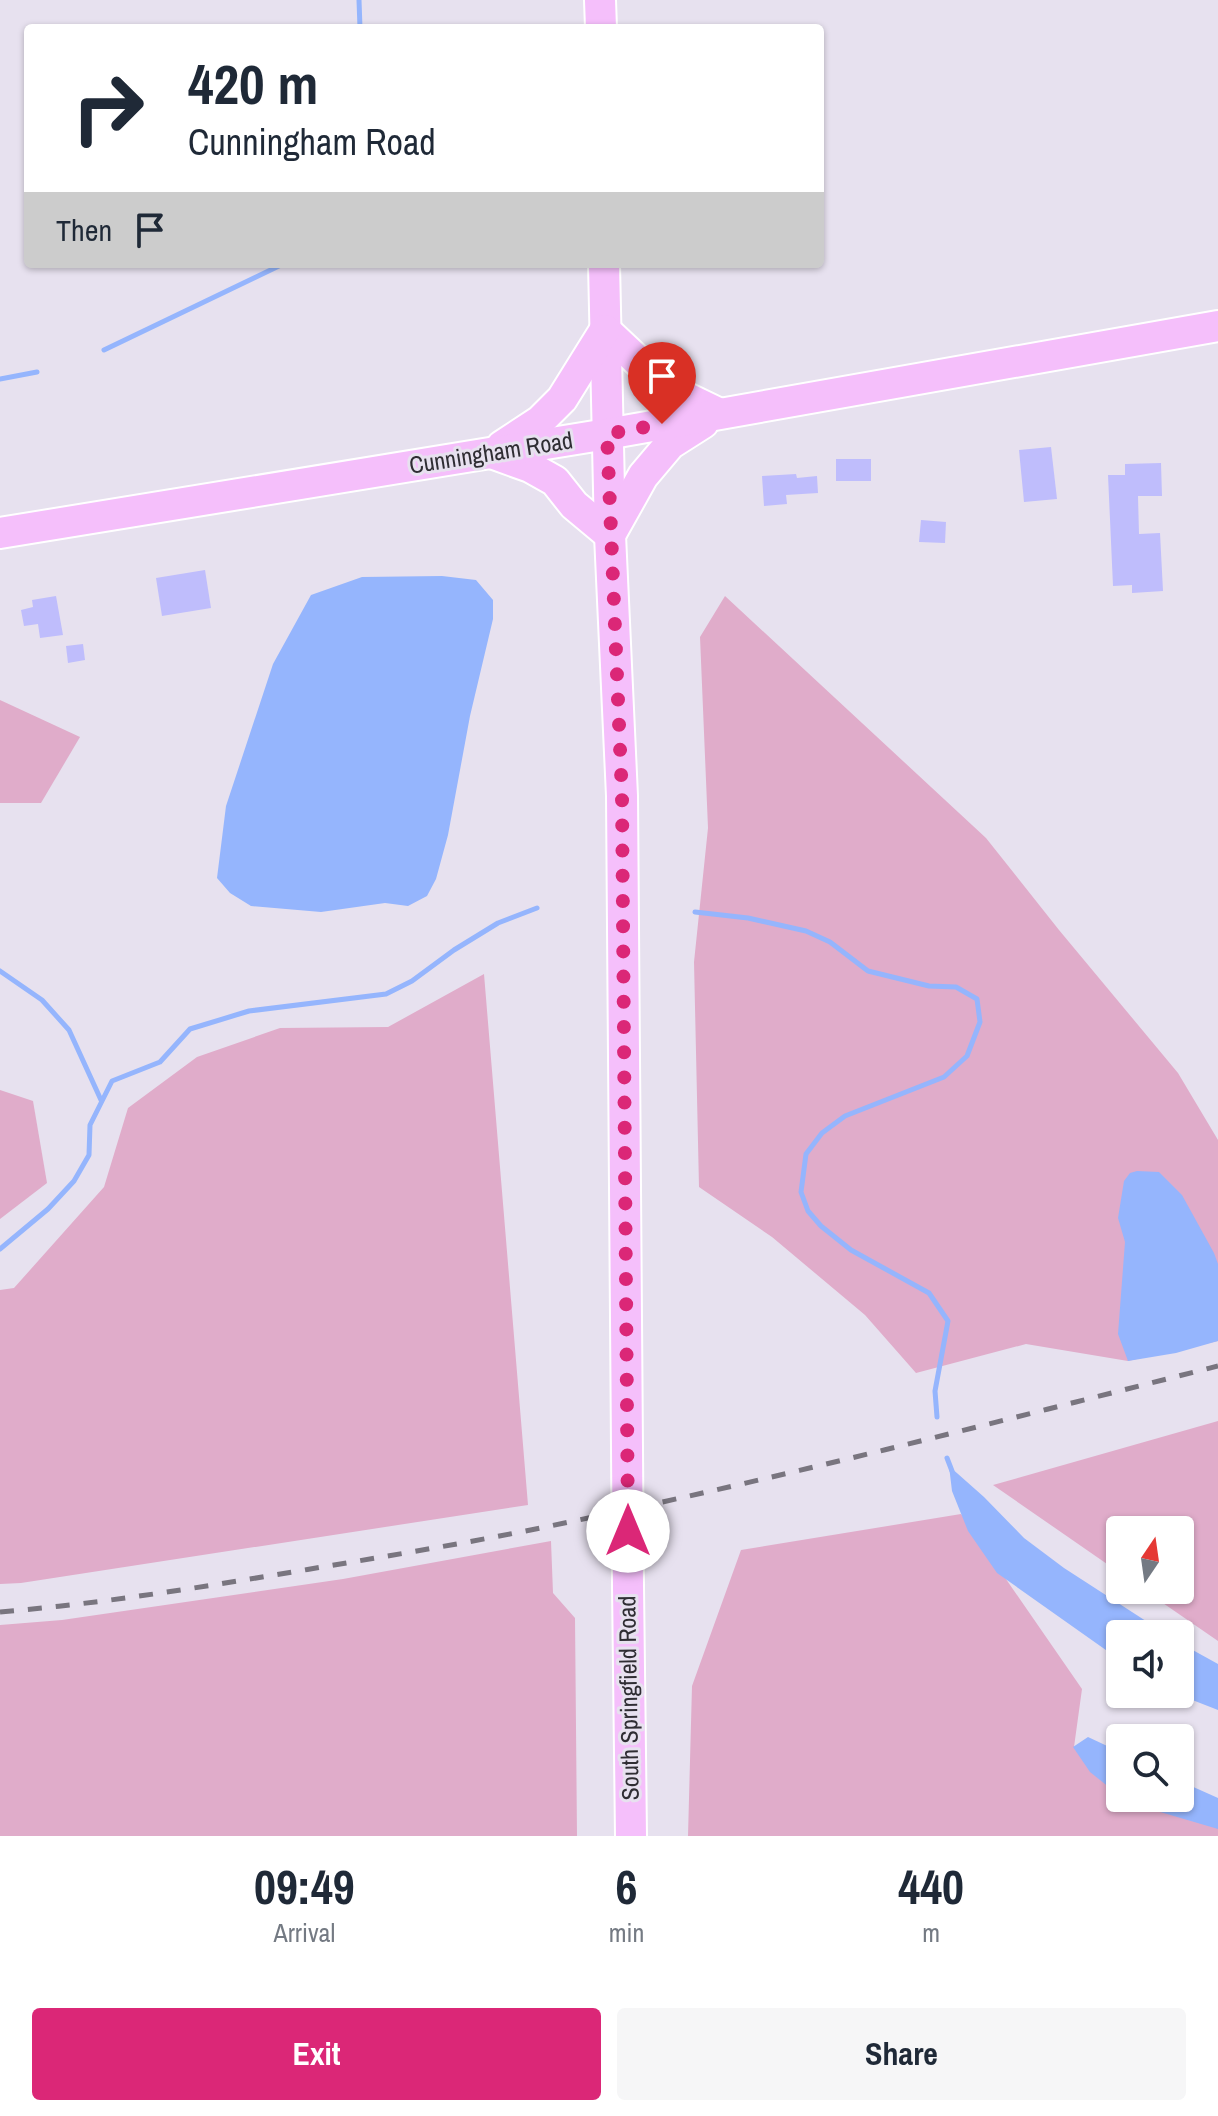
<!DOCTYPE html>
<html lang="en">
<head>
<meta charset="utf-8">
<style>
	body { margin:0; font-family:"Archivo Narrow",sans-serif; background:#f6f6f7; color:#1f2937; height:100vh; display:flex; flex-direction:column; font-size:30px; white-space:nowrap }
	* { box-sizing:border-box; margin:0 }
	p { font-size:26px; color:#747a83 }
	.icon { flex:none; width:44px; height:44px; fill:none; stroke:currentColor; stroke-width:2; stroke-linecap:round; stroke-linejoin:round }
	.map { position:relative; height:1836px; overflow:hidden }
	.details { display:flex; flex-direction:column; background:#fff; flex:1 }
	.details>* { flex:none }
	.guide { position:absolute; left:24px; top:24px; width:800px; height:244px; border-radius:8px; box-shadow:0 2px 6px #0004; background:#fff; color:#1f2937; overflow:hidden }
	.needle { width:52px; rotate:13deg }
	.controls { position:absolute; left:1106px; top:1516px; display:grid; gap:16px }
	.controls a { display:grid; place-items:center; width:88px; height:88px; border-radius:8px; background:#fff; box-shadow:0 2px 6px #0004; font-size:40px }
	.pin { position:absolute; display:grid; place-items:center; width:68px; height:68px; color:#fff; margin:-82px -34px; border-radius:50% 50% 50% 0; rotate:-45deg; box-shadow:0 0 8px #0007 }
	.pin .icon { rotate:45deg }
	.me { position:absolute; width:88px; margin:-44px; rotate:0deg; stroke-linejoin:round; filter:drop-shadow(0 0 6px #0008) }
	.turn { display:flex; align-items:center; gap:28px; height:168px; padding:0 32px; font-size:36px }
	.turn .icon { width:104px; height:104px; stroke-width:2.5 }
	.turn b { display:block; font-size:56px; line-height:68px }
	.then { display:flex; align-items:center; height:76px; padding:0 32px; background:#0003; gap:16px; font-size:30px }
	.eta { display:flex; justify-content:space-evenly; align-items:center; height:136px; text-align:center }
	.eta b { font-size:48px; font-weight:700; line-height:56px }
	.cta { display:flex; gap:16px; margin-top:auto; padding:16px 32px }
	.cta a { flex:1; height:92px; border-radius:8px; background:#db2777; color:#fff; font-size:32px; font-weight:700; line-height:92px; text-align:center }
	.cta a+a { background:#f6f6f7; color:#1f2937 }
	.map>svg:first-child { display:block }
</style>
</head>
<body>
<div class="map">
<svg width="1218" height="1836" viewBox="0 0 1218 1836">
	<rect width="100%" height="100%" fill="#e7e1ef"/>
	<g fill="#e0acca">
		<path d="M725 596 986 838 1059 930 1178 1073 1218 1140V1341L1128 1361 1026 1344 916 1373 865 1315 772 1237 699 1187 694 962 708 828 700 637Z"/>
		<path d="M0 700 80 737 41 803H0Z"/>
		<path d="M484 974 528 1505 21 1583 0 1584V1290L14 1288 104 1187 128 1108 197 1057 280 1028 388 1027Z"/>
		<path d="M0 1090 33 1101 47 1183 0 1219Z"/>
		<path d="M1218 1421V1641L1144 1590H1180V1530H1120V1573L993 1485Z"/>
		<path d="M961 1514 1082 1689 1074 1747 1120 1791V1798H1127L1218 1827V1836H688L692 1686 741 1550Z"/>
		<path d="M551 1541 553 1593 575 1618 577 1836H0V1625L62 1620 343 1579Z"/>
	</g>
	<g fill="#95b5fd">
		<path d="M442 576 476 580 493 600V619L470 716 448 835 436 879 427 896 408 906 385 903 321 912 251 906 230 893 217 878 226 806 273 664 311 595 362 577Z"/>
		<path d="M1137 1171 1159 1172 1182 1195 1214 1253 1218 1264V1341L1176 1353 1128 1361 1118 1334 1125 1242 1118 1218 1124 1181 1130 1173Z"/>
		<path d="M949 1466 984 1497 1024 1538 1064 1568 1166 1634H1120V1660L997 1573 968 1531 952 1491Z"/>
		<path d="M1180 1643 1218 1664V1710L1177 1694H1180Z"/>
		<path d="M1088 1737 1120 1752V1796L1090 1772 1073 1747Z"/>
		<path d="M1180 1781 1218 1798V1829L1133 1804 1124 1798H1180Z"/>
	</g>
	<g fill="none" stroke-linecap="round" stroke-linejoin="round">
		<g stroke="#95b5fd" stroke-width="5">
			<path d="M359 0 360 28"/>
			<path d="M104 350 283 264"/>
			<path d="M0 379 37 372"/>
			<path d="M695 912 748 918 806 931 830 942 868 971 929 986 956 987 977 999 980 1022 967 1056 944 1077 845 1116 822 1133 806 1154 801 1192 808 1211 821 1226 851 1250 929 1293 948 1321 935 1391 937 1417"/>
			<path d="M0 971 42 1000 69 1030 101 1100"/>
			<path d="M0 1249 48 1209 74 1181 89 1155 90 1125 112 1081 160 1062 190 1029 249 1011 386 994 412 981 454 950 498 923 537 908"/>
			<path d="M947 1458 952 1471"/>
		</g>
	</g>
	<g fill="#bfbdfc">
		<path d="M1051 447 1057 499 1024 502 1019 450Z"/>
		<rect x="836" y="459" width="35" height="22"/>
		<path d="M1161 463 1162 496H1138L1139 534 1160 533 1163 591 1132 593V585L1113 586 1108 475H1125V464Z"/>
		<path d="M796 474 797 478 817 476 818 493 786 495 787 504 764 506 762 476Z"/>
		<path d="M921 520 946 522 945 543 919 542Z"/>
		<path d="M205 570 211 608 162 616 156 578Z"/>
		<path d="M56 596 63 635 40 638 38 624 24 626 21 610 33 607 32 600Z"/>
		<path d="M83 644 85 660 68 663 66 646Z"/>
	</g>
	<g fill="none" stroke-linecap="round" stroke-linejoin="round">
		<defs>
			<g id="major">
				<path d="M600 0 601 28"/>
				<path d="M604 264 610 535 622 796 627 1449"/>
				<path d="M605 330 639 362 660 385 718 413"/>
				<path d="M502 446 540 421 562 399 605 330"/>
				<path d="M494 454 530 467 555 481 574 505 610 535 643 476 670 444 703 423"/>
				<path d="M0 533 607 434 1218 326"/>
				<path d="M628 1586 631 1836"/>
			</g>
		</defs>
		<use href="#major" stroke="#fff" stroke-width="34"/>
		<use href="#major" stroke="#f5bffb" stroke-width="30"/>
		<path stroke="#79757f" stroke-width="5" stroke-dasharray="14 14" stroke-linecap="butt" d="M0 1612C108 1603 215 1585 322 1567 406 1553 490 1539 574 1521 790 1476 1004 1420 1218 1366"/>
		<defs>
			<path id="major-bridge" d="M627 1449 628 1586"/>
		</defs>
		<use href="#major-bridge" stroke="#fff" stroke-width="34" stroke-linecap="butt"/>
		<use href="#major-bridge" stroke="#f5bffb" stroke-width="30"/>
	</g>
	<g fill="none" stroke-linecap="round" stroke-linejoin="round">
		<path stroke="#db2777" stroke-width="14" stroke-dasharray="0 25.2" d="M628 1531 622 796 607 434 662 424"/>
	</g>
	<g text-anchor="middle" stroke-width="6" stroke-linejoin="round" paint-order="stroke">
		<g font-size="24" fill="#2f2d33" stroke="#e7e1ef">
			<text transform="translate(491 453) rotate(-9)" y="8">Cunningham Road</text>
			<text transform="translate(629 1698) rotate(-91)" y="8">South Springfield Road</text>
		</g>
	</g>
</svg>
<div class="controls">
<a><svg class="needle" viewBox="-14 -14 28 28"><path d="M0-13l5 13h-10z" fill="#e53935"/><path d="M0 13l5-13h-10z" fill="#747a83"/></svg></a>
<a><svg class="icon" aria-label="sound" viewBox="0 0 24 24"><path d="M4 9h4l5-4v14l-5-4H4zM17 9q2 3 0 6"/></svg></a>
<a><svg class="icon" aria-label="search" viewBox="0 0 24 24"><circle cx="10" cy="10" r="6"/><path d="M15 15l6 6"/></svg></a>
</div>
<div class="pin" style="left:662px;top:424px;background:#d93025"><svg class="icon" aria-label="arrive" viewBox="0 0 24 24"><path d="M6 21V4h12l-3 4 3 4H6"/></svg></div>
<svg class="me" style="left:628px;top:1531px" viewBox="-20 -20 40 40"><circle r="19" fill="#fff"/><path d="M0-13L10 11 0 6-10 11z" fill="#db2777"/></svg>
<div class="guide">
<div class="turn"><svg class="icon" aria-label="right" viewBox="0 0 24 24"><path d="M7 20v-9h11M14 6l5 5-5 5"/></svg><div><b>420 m</b>Cunningham Road</div></div>
<div class="then">Then<svg class="icon" aria-label="arrive" viewBox="0 0 24 24"><path d="M6 21V4h12l-3 4 3 4H6"/></svg></div>
</div>
</div>
<section class="details">
<div class="eta">
<div><b>09:49</b><p>Arrival</p></div>
<div><b>6</b><p>min</p></div>
<div><b>440</b><p>m</p></div>
</div>
<div class="cta"><a>Exit</a><a>Share</a></div>
</section>
</body>
</html>
